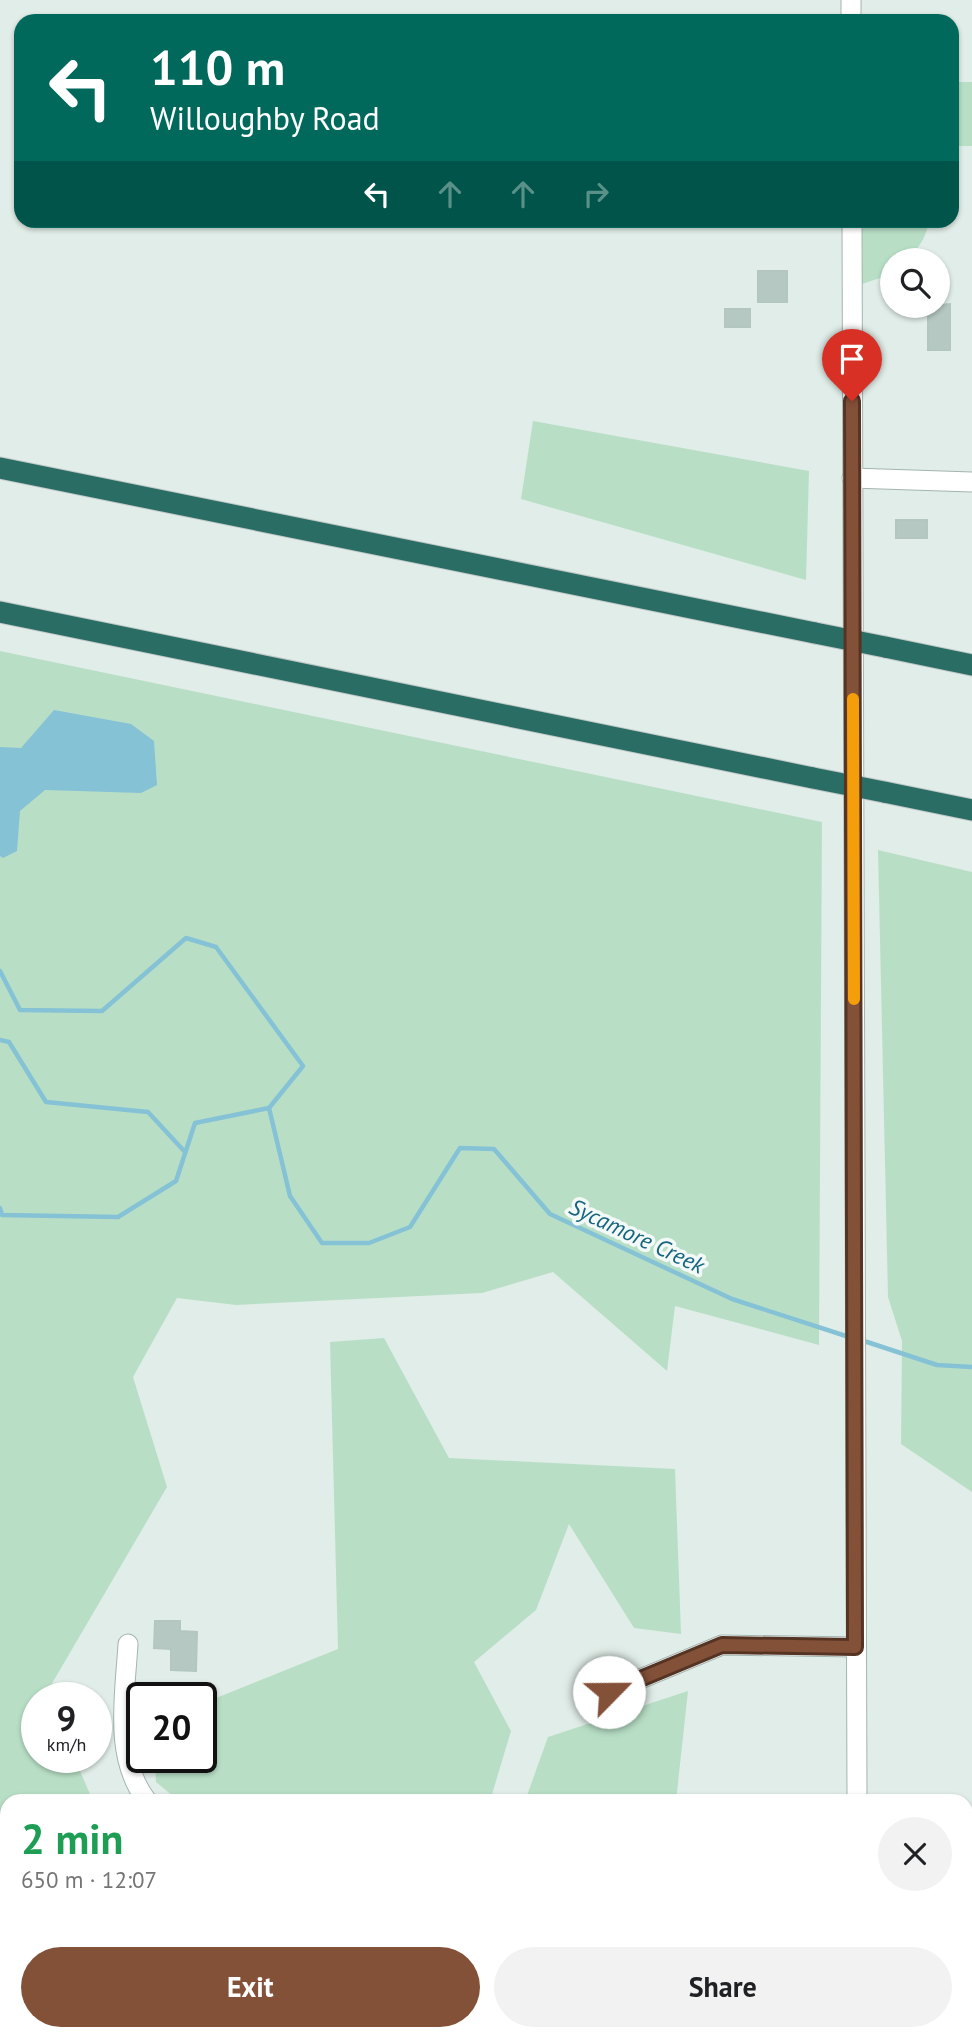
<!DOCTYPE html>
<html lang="en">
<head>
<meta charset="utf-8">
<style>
	body { margin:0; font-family:"PT Sans",sans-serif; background:#f2f2f2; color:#202124; height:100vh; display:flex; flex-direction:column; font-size:26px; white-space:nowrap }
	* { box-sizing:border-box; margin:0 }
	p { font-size:23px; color:#757577 }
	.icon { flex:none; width:38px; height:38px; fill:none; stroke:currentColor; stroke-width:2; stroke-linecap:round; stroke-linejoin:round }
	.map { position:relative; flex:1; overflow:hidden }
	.panel { position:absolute; left:0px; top:1794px; width:973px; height:247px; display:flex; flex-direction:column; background:#fff; border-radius:21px 21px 0 0; box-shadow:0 2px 5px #0004 }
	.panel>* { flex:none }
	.guide { position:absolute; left:14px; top:14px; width:945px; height:214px; border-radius:21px; box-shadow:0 2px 5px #0004; background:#00695c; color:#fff; overflow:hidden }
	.buttons { position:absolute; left:880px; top:248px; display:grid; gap:14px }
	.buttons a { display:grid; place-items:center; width:70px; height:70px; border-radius:50%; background:#fff; box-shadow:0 2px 5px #0004; font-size:35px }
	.speed { position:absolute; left:21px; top:1682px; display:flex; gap:14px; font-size:35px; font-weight:700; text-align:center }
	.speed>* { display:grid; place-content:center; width:91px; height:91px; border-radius:50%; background:#fff; box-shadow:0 2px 5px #0004; line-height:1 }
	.speed small { font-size:18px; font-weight:400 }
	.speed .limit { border:4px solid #111; border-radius:10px; background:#fff; color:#111 }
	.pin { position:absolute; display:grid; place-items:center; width:60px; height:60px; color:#fff; margin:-72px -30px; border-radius:50% 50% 50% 0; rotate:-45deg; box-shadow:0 0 7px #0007 }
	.pin .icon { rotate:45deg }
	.me { position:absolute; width:77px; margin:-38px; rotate:67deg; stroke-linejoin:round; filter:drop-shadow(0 0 5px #0008) }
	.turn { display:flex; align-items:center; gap:24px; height:147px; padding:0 21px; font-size:32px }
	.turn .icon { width:91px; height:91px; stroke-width:2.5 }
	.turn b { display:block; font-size:49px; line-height:60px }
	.lanes { display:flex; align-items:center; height:66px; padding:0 21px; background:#0003; justify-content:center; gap:35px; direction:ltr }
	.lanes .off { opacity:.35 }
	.round { display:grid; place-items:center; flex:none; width:74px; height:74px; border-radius:37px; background:#f2f2f2 }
	.head { display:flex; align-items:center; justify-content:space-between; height:119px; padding:0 21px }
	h1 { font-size:42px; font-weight:700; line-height:52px; color:#1e9e55 }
	.button { display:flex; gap:14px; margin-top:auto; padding:14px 21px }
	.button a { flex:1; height:80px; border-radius:42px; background:#835038; color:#fff; font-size:28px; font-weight:700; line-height:80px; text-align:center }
	.button a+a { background:#f2f2f2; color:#202124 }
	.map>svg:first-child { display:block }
</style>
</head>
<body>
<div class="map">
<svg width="972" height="2039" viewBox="0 0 972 2039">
	<rect width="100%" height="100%" fill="#e1ede8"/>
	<g fill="#b8dfc6">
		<rect x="952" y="82" width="20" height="64"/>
		<path d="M862 221H929C926 239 914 261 892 261V268L880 278 859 285Z"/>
		<path d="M533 421 809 471 806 580 521 499Z"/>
		<path d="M0 651 822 822 819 1345 675 1306 667 1371 553 1272 482 1293 236 1305 177 1298 133 1377 167 1487 47 1692 49 1697 37 1698V1757H74L93 1801H7V2034H30L28 2039H0Z"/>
		<path d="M878 850 972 872V1492L901 1444 902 1341 888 1297Z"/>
		<path d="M384 1338 449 1458 675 1469 681 1634 634 1628 569 1524 536 1610 474 1662 511 1731 490 1801H179L156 1782 155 1757H201V1704L338 1649 330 1342Z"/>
		<path d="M688 1691 676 1801H525L548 1737Z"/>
		<rect x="233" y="2034" width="448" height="5"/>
	</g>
	<path fill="#85c2d6" d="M54 710 131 724 154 741 157 785 141 793 45 790 20 811 17 851 3 858 0 856V747L21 748Z"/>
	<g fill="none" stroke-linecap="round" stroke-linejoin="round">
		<g stroke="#85c2d6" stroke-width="4.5">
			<path d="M0 971 20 1010 102 1011 186 938 216 947 303 1066 269 1108"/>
			<path d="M0 1040 9 1042 46 1102 148 1112 185 1152"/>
			<path d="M0 1208 2 1215 118 1217 176 1181 195 1123 269 1108 290 1196 322 1243H369L410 1227 460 1148 494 1149 550 1214 732 1299 849 1337"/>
			<path d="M861 1340 937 1365 972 1367"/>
		</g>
	</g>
	<g fill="#b6c8c2" stroke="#b3c7c0" stroke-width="2">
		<rect x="758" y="271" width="29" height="31"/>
		<path d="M950 304V350H928V306Z"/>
		<rect x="725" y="309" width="25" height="18"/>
		<rect x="896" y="520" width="31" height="18"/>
		<path d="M155 1621H180V1631L197 1632 196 1671 171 1670V1649L154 1648Z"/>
	</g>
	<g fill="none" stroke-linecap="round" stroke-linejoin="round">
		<defs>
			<g id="minor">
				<path d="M851 0V21"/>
				<path d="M852 220 857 1801"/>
				<path d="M852 478 972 482"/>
				<path d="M128 1644C125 1696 113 1757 147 1801"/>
				<path d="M609 1692 722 1645 855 1647"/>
				<path d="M208 2034V2039"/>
				<path d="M860 2034 861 2039"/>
			</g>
			<g id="highway">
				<path d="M0 468 815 633"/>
				<path d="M0 612 813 778"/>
				<path d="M885 647 972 665"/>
				<path d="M884 792 972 810"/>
			</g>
		</defs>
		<use href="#minor" stroke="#a3b5b0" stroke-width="21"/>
		<use href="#highway" stroke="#c1c9c8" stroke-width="23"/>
		<use href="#minor" stroke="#fff" stroke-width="19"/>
		<use href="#highway" stroke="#2a6d65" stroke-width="21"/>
		<defs>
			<g id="highway-bridge">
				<path d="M815 633 885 647"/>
				<path d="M813 778 884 792"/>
			</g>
		</defs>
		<use href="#highway-bridge" stroke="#c1c9c8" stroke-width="23" stroke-linecap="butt"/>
		<use href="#highway-bridge" stroke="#2a6d65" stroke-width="21"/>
	</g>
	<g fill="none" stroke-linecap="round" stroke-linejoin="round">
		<defs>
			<path id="route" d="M609 1692 722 1645 855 1647 852 401"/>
		</defs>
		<use href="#route" stroke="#553424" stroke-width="18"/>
		<use href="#route" stroke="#835038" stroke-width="12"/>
		<path stroke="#f59e0b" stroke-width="12" d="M853 699 854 999"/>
	</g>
	<g text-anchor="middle" stroke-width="7" stroke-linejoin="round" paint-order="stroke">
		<g font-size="23" font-style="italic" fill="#16647f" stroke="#f2f9f6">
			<text transform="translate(637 1236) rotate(25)" y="8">Sycamore Creek</text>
		</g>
	</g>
</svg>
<div class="buttons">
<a><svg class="icon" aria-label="search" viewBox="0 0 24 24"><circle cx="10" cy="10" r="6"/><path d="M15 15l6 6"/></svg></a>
</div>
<div class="speed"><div>9<small>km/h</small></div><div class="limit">20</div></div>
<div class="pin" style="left:852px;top:401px;background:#d93025"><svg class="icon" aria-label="arrive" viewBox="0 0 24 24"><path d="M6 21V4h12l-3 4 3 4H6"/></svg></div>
<svg class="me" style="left:609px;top:1692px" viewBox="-20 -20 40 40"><circle r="19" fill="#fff"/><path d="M0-13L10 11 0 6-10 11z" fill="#835038"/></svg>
<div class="guide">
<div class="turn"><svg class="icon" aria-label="left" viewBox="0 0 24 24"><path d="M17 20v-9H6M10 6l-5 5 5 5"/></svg><div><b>110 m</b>Willoughby Road</div></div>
<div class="lanes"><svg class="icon" aria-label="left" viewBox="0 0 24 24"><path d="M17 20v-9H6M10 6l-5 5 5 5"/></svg><svg class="icon off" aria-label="ahead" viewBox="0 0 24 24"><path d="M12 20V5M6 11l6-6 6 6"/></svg><svg class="icon off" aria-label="ahead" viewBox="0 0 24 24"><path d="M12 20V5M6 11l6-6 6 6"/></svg><svg class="icon off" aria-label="right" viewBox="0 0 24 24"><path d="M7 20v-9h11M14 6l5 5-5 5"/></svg></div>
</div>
<section class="panel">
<div class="head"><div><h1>2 min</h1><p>650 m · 12:07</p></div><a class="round"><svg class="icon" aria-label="close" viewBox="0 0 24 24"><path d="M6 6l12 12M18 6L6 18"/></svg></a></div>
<div class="button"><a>Exit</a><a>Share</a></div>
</section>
</div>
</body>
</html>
